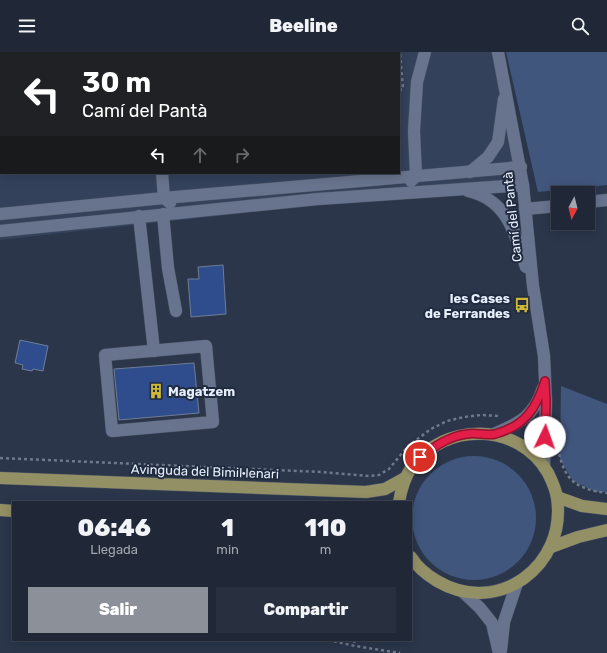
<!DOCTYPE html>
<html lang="es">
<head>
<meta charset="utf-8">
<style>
	body { margin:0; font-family:Rubik,sans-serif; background:#283040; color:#f1f3f6; height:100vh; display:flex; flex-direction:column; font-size:15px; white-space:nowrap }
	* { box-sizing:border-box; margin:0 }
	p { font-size:13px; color:#a2a6ae }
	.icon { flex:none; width:22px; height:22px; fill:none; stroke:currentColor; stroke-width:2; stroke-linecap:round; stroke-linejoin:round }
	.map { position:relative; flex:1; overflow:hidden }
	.details { position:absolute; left:12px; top:449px; width:400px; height:140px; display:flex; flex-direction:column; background:#202838; border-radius:0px; box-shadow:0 2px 10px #0003,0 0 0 1px #3d4453 }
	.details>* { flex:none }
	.top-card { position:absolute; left:0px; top:0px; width:400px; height:122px; box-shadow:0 2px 10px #0003,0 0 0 1px #3d4453; background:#202124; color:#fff; overflow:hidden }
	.needle { width:26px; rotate:187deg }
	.tools { position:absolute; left:551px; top:134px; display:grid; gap:8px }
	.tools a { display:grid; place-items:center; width:44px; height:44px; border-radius:0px; background:#202838; box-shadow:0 2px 10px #0003,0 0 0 1px #3d4453; font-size:20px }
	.pin { position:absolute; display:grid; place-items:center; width:34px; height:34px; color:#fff; margin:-17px; border:2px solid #fff; border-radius:50%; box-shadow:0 1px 4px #0007 }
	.me { position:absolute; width:44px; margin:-22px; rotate:3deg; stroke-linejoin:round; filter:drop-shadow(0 0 3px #0008) }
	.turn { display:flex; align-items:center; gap:14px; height:84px; padding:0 16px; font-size:18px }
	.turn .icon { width:52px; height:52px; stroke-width:2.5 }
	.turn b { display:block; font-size:28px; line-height:34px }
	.lanes { display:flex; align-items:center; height:38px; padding:0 16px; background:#0003; justify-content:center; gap:20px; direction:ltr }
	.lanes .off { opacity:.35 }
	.eta { display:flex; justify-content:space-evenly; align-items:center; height:68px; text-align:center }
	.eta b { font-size:24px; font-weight:800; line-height:28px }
	.button { display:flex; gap:8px; margin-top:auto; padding:8px 16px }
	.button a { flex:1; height:46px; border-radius:0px; background:#8c9099; color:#fff; font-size:16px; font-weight:800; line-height:46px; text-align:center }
	.button a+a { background:#283040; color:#f1f3f6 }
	header { display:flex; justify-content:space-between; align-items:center; height:52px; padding:0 16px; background:#202838; font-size:18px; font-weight:800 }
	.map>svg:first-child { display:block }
</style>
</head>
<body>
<header><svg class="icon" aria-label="menu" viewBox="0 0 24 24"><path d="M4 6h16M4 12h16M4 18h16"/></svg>Beeline<svg class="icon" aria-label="search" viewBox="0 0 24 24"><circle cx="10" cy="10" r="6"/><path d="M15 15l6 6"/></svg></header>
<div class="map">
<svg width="607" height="601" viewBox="0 0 607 601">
	<rect width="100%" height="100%" fill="#2b364b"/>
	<path fill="#33415b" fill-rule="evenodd" d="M0 0H493L516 131 0 188ZM1 1H399V121H1Z"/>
	<g fill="#41567d">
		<path d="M506 0H607V133L538 140Z"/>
		<path d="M561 334 607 352V440H596L573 429 560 407Z"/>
		<circle cx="474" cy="466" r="62"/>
	</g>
	<g fill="#2f4d8c" stroke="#6f7c95">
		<path d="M223 213 226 262 191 265 188 227H199L198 215Z"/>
		<path d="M20 288 48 294 43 319 33 317 32 319 22 317 23 313 15 311Z"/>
		<path d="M194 311 199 361 119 368 114 317Z"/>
	</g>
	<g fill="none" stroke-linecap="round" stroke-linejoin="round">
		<defs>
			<g id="minor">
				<path d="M148 0V1"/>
				<path d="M498 0 523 133 533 234 544 304 546 350 544 415"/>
				<path d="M470 120 488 105 498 90 504 47"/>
				<path d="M162 121 164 146 170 151"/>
				<path d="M411 129 416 124 414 79 417 30 425 0"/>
				<path d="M468 139C508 148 515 182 526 215"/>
				<path d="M588 150 607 148"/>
				<path d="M525 157 558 154"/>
				<path d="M0 162 164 146 521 115"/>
				<path d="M163 162 168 216 176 259"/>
				<path d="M139 164 154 299"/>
				<path d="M0 179 318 147 523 133"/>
				<path d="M206 294 213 370 112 379 105 303Z"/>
				<path d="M494 382C520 371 534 364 543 336"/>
				<path d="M463 540 480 556 492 571 499 601"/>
				<path d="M501 598 504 570 517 531"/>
			</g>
			<g id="major">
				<path d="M0 426 366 440 385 437 405 426"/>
				<path d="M557 445 582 454 607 457"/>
				<path d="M399 450C401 438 404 427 411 416 444 369 519 370 548 421 552 429 556 437 557 446 567 514 498 565 437 529 427 523 417 515 411 505"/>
				<path d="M0 458 13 459"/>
				<path d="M551 495 578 485 607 478"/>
			</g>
		</defs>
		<use href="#minor" stroke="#4a5465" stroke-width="13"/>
		<use href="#major" stroke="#4a5465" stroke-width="13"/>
		<g stroke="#6f798b" stroke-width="2.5" stroke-dasharray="3 3" stroke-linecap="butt">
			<path d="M206 0V1"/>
			<path d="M288 0 289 1"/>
			<path d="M277 1 279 0"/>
			<path d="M295 1V0"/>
			<path d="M350 1V0"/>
			<path d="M399 38 403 37 400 0"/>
			<path d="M0 76H1"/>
			<path d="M558 396C564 428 575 437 607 441"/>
			<path d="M0 406 321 420 369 424 379 423 389 417 408 394 431 377 447 369 464 365 481 363 500 364"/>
			<path d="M328 588 355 594 400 601"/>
			<path d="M354 588 355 594"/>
		</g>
		<use href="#minor" stroke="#68748d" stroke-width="12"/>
		<use href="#major" stroke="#949065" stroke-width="12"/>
	</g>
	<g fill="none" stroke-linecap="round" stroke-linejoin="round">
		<defs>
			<path id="route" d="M420 405C434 395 449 384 467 382 476 380 486 384 495 382 525 374 536 357 545 329L546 350 545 385"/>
		</defs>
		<use href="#route" stroke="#92132f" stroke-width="10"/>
		<use href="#route" stroke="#e11d48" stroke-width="7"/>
	</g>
	<defs>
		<symbol id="bus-bare" viewBox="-9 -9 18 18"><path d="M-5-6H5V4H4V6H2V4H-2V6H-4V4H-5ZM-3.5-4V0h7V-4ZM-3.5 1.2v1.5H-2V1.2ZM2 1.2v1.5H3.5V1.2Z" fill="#ceb838" stroke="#212b40" stroke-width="2.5" paint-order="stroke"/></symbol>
		<symbol id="building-bare" viewBox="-9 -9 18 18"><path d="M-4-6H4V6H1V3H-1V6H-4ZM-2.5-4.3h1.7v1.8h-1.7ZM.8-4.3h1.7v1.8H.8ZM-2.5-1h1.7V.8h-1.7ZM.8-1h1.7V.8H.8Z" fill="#ceb838" stroke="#212b40" stroke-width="2.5" paint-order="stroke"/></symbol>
	</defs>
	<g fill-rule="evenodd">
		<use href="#bus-bare" x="511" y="242" width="22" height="22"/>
		<use href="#building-bare" x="145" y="328" width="22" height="22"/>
	</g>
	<g text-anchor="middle" stroke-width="4" stroke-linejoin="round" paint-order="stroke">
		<g font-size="13" fill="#e7effc" stroke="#212b40">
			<text transform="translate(512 165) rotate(-96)" y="5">Camí del Pantà</text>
			<text transform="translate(205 419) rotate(2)" y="5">Avinguda del Bimil·lenari</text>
		</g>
		<g font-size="13" font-weight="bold" fill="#e7effc" stroke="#212b40" text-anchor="end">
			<text x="510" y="251">les Cases<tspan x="510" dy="15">de Ferrandes</tspan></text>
			<text x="168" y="344" text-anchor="start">Magatzem</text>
		</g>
	</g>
</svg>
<div class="tools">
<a><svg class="needle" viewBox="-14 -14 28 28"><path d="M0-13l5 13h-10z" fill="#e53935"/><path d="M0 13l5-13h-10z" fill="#a2a6ae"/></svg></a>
</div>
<div class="pin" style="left:420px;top:405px;background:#d93025"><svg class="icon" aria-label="arrive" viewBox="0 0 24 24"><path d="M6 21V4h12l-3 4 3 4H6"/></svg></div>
<svg class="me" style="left:545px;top:385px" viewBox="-20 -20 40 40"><circle r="19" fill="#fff"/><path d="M0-13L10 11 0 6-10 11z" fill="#e11d48"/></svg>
<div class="top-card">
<div class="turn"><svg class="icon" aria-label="left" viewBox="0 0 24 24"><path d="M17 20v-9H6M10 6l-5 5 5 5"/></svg><div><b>30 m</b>Camí del Pantà</div></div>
<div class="lanes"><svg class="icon" aria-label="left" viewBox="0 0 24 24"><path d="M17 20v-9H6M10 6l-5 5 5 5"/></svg><svg class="icon off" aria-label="ahead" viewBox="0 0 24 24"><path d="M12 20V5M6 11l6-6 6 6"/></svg><svg class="icon off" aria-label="right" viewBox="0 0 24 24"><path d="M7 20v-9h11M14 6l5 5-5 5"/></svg></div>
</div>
<section class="details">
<div class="eta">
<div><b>06:46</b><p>Llegada</p></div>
<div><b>1</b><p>min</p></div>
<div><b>110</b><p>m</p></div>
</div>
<div class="button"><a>Salir</a><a>Compartir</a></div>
</section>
</div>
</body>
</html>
